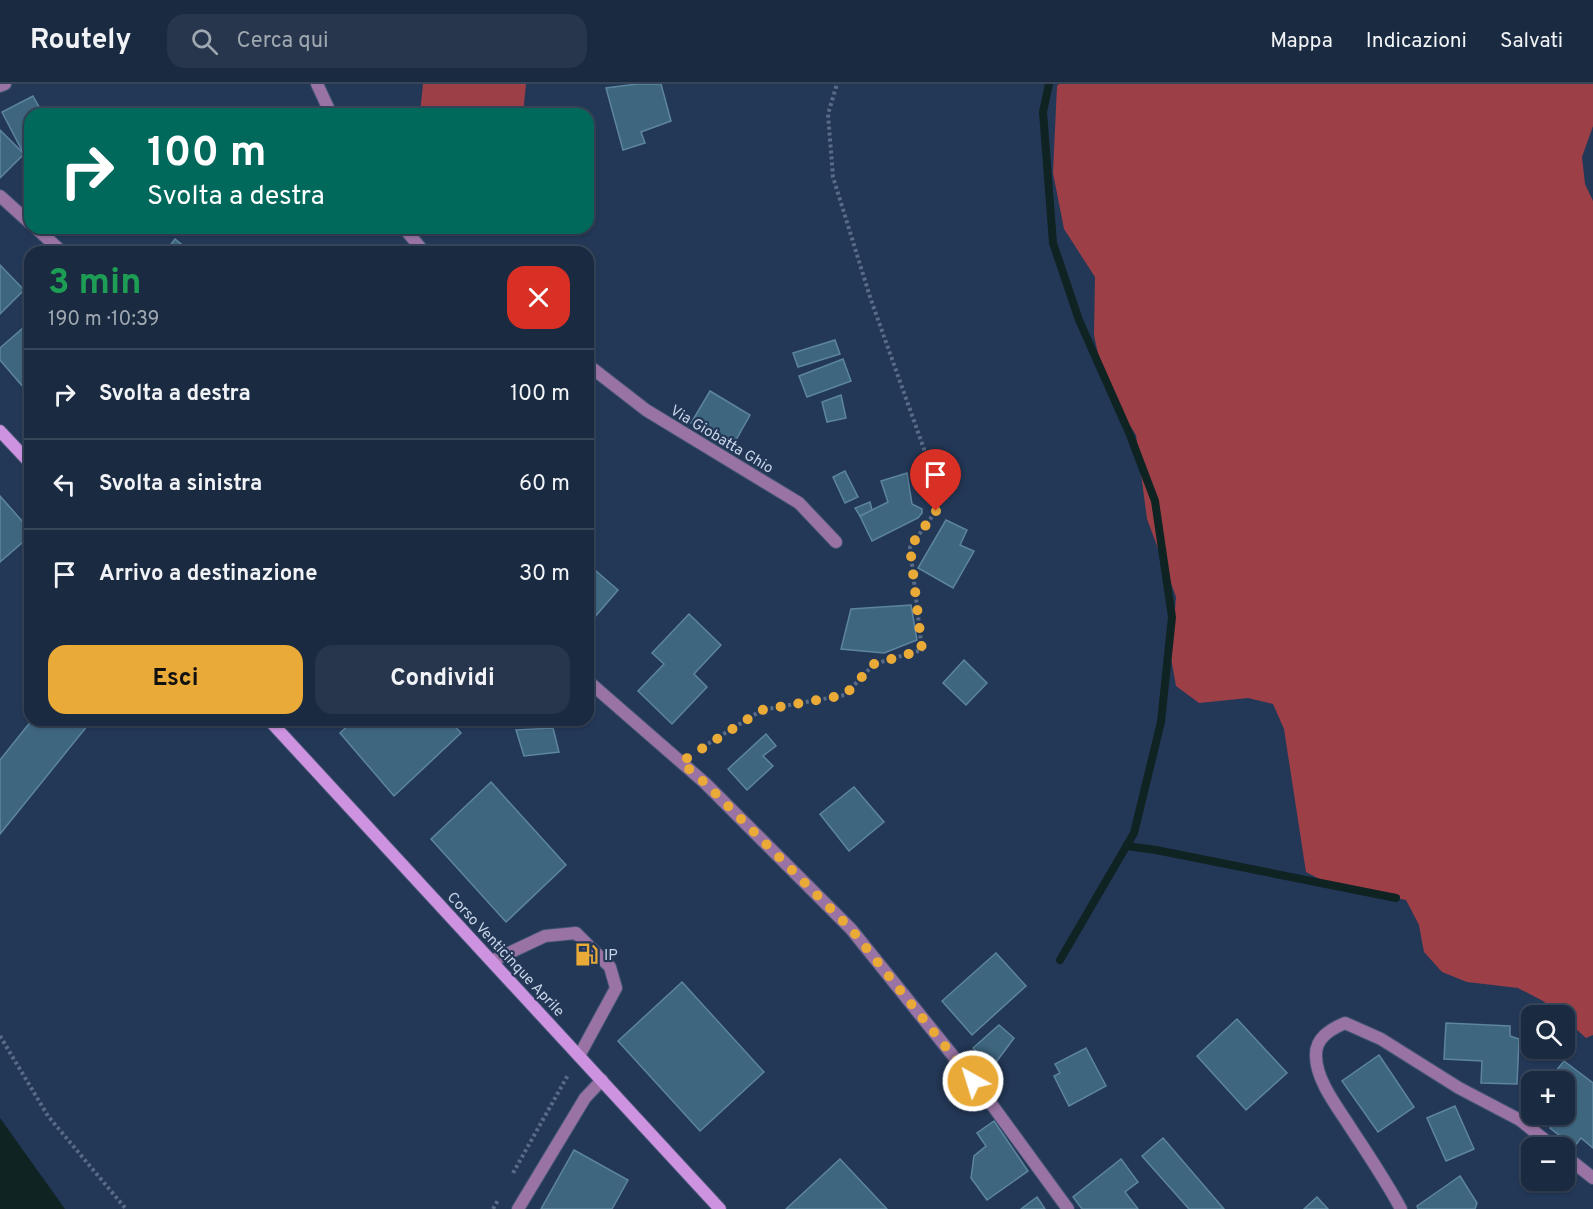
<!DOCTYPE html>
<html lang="it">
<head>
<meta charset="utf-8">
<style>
	body { margin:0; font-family:Overpass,sans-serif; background:#27364c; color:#f1f3f6; height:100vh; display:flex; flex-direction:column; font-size:22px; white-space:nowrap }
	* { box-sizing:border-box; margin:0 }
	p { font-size:20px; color:#9fa7b1 }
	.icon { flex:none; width:33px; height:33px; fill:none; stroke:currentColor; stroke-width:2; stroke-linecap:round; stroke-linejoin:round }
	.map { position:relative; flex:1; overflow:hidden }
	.side { position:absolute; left:24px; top:162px; width:570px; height:480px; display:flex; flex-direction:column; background:#1a2a41; border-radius:18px; box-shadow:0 2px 4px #0004,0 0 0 2px #38465a }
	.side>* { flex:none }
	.top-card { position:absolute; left:24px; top:24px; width:570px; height:126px; border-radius:18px; box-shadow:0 2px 4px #0004,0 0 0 2px #38465a; background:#00695c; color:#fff; overflow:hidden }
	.buttons { position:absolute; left:1521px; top:921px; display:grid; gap:12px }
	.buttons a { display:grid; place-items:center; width:54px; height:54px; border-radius:12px; background:#1a2a41; box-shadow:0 2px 4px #0004,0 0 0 2px #38465a; font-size:30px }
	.pin { position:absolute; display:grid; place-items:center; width:51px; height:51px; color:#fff; margin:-62px -26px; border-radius:50% 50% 50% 0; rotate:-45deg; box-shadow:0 0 6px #0007 }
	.pin .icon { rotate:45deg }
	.me { position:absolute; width:66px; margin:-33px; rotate:321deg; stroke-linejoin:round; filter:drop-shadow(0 0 4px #0008) }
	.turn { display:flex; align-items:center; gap:21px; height:126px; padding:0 24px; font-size:27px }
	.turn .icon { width:78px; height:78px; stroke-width:2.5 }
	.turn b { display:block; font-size:42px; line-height:51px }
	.round { display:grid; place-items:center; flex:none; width:63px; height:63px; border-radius:18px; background:#27364c }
	.overview { display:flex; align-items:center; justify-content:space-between; height:102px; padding:0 24px }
	h1 { font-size:36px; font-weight:700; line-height:45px; color:#1e9e55 }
	.cta { display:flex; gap:12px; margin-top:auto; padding:12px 24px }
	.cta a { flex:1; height:69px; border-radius:18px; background:#eaaa38; color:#111; font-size:24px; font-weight:700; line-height:69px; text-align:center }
	.cta a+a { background:#27364c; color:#f1f3f6 }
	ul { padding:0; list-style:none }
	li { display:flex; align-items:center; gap:18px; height:90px; padding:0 24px; border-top:2px solid #38465a }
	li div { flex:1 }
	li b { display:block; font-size:22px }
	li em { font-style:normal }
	header { display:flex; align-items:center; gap:36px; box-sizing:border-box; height:84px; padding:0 30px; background:#1a2a41; border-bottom:2px solid #38465a }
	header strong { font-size:28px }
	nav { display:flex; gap:33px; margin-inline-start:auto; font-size:21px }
	.search { width:420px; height:54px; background:#27364c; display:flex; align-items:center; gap:15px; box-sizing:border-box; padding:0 21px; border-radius:18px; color:#9fa7b1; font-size:22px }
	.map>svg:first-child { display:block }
</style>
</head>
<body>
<header>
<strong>Routely</strong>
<div class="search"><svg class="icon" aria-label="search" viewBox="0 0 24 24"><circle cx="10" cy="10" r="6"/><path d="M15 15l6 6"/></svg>Cerca qui</div>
<nav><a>Mappa</a><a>Indicazioni</a><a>Salvati</a></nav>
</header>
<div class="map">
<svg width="1593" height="1125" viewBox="0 0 1593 1125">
	<rect width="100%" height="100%" fill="#233857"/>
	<g fill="#9d3f47">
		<path d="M423 0H526L523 30H420Z"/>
		<path d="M1059 0H1593V42L1582 73 1585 100 1593 117V951L1586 954 1565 935 1564 932 1560 931 1543 917 1518 904 1467 898 1442 888 1424 868 1419 841 1406 816 1329 800 1306 788 1284 645 1273 620 1248 614 1199 619 1176 602 1171 574 1176 513 1147 435 1136 351 1105 303 1094 251 1095 193 1064 145 1053 89 1057 2Z"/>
	</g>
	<path fill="#0f2323" d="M0 1034 65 1125H0Z"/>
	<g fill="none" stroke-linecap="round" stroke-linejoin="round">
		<g stroke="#0f2323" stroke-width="8">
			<path d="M1049 0 1043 28 1053 159 1079 236 1130 351 1155 417 1172 533 1161 638 1134 749 1060 876"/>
			<path d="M1127 762 1156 766 1396 814"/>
		</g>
	</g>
	<g fill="#3e667f" stroke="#5d859f" stroke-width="1.5">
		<path d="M637 0H661L671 37 641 48 645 59 623 66 606 4Z"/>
		<path d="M33 12 43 30H30L29 80 2 28Z"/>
		<path d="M0 46 24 70 0 94Z"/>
		<path d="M175 155 191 168H165Z"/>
		<path d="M0 181 24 206 0 230Z"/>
		<path d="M30 238V311L0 276V264Z"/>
		<path d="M835 256 840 270 798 283 793 269Z"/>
		<path d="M843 275 851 297 807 313 799 292Z"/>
		<path d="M710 307 750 331 732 363 691 339Z"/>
		<path d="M841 311 846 334 827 338 822 318Z"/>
		<path d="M845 387 858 413 845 419 833 393Z"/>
		<path d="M907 389 912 420 922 425V429L918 434 872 457 860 432 888 418 881 397Z"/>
		<path d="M0 412 30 446V452L0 478Z"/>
		<path d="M870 418 872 426 860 432 855 424Z"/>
		<path d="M946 436 967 446 960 461 974 467 953 504 918 484Z"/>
		<path d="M588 480 618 506 588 541Z"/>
		<path d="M911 521 917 556 884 569 841 565 851 525Z"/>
		<path d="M689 530 721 561 694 590 707 603 672 640 638 607 664 580 652 569Z"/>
		<path d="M964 576 987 599 966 621 943 599Z"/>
		<path d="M32 636H92L0 750V676Z"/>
		<path d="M354 636H449L461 649 394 712 340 649Z"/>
		<path d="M553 644 559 668 524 672 516 646Z"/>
		<path d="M766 650 776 662 763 672 773 682 747 706 728 685Z"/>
		<path d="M491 698 566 781 506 838 431 755Z"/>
		<path d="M854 703 884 738 849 767 820 730Z"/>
		<path d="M996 869 1026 902 972 951 942 917Z"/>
		<path d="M682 898 764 988 700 1047 618 957Z"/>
		<path d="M1237 935 1287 989 1246 1026 1197 972Z"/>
		<path d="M1446 939 1510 942V952L1519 955 1517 1000 1481 999 1482 977 1444 975Z"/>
		<path d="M999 941 1014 954 991 985 973 964Z"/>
		<path d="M1086 964 1106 1002 1069 1022 1054 992 1060 989 1055 980Z"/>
		<path d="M1379 971 1414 1023 1378 1048 1342 997Z"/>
		<path d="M1564 977 1593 999V1064L1581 1054 1574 1063 1550 1044 1555 1035 1549 1030H1564V998H1547Z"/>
		<path d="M1455 1022 1474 1065 1446 1077 1427 1034Z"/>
		<path d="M994 1037 1028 1087 987 1116 971 1094 974 1072 986 1062 977 1049Z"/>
		<path d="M1163 1054 1224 1125H1189L1142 1072Z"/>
		<path d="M574 1066 628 1096 612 1125H541Z"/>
		<path d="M840 1075 887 1125H786Z"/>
		<path d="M1121 1075 1138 1098 1125 1108 1138 1125H1082L1073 1113Z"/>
		<path d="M1460 1092 1477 1119 1475 1125H1418L1417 1122Z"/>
		<path d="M1037 1113 1045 1125H1021Z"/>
		<path d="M1317 1113 1328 1125H1304Z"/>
	</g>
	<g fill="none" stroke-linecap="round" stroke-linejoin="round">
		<defs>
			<g id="service">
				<path d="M492 877 545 852 576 849 610 883 616 904 579 972"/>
				<path d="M518 1125 585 1014 602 996"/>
			</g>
			<g id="minor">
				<path d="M317 0 331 30"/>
				<path d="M0 2 5 0"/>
				<path d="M0 112 30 139"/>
				<path d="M36 144 62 168"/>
				<path d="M404 144 424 168"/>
				<path d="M588 281 646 326 799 419 836 458"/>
				<path d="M588 597 705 699 851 845 987 1014 1068 1125"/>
				<path d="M1564 1071 1593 1094"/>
				<path d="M1401 1125C1386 1097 1369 1072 1352 1046 1339 1025 1316 997 1316 972 1315 954 1331 945 1345 939L1381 955 1459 1004 1520 1036 1555 1064"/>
			</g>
			<g id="secondary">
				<path d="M0 347 30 379"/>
				<path d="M269 636 720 1125"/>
			</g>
		</defs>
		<use href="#service" stroke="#415471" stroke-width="14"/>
		<use href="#minor" stroke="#415471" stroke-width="14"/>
		<use href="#secondary" stroke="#415471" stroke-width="14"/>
		<g stroke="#596c87" stroke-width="4" stroke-dasharray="3 3" stroke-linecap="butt">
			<path d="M698 666 762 626 845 611 874 580 922 566 910 463 936 427 924 365 871 216 833 93 828 30 837 0"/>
			<path d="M0 952 48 1032 126 1125"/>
			<path d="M513 1089 568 991"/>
			<path d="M493 1125 498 1116"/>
		</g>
		<use href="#service" stroke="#9873a3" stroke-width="12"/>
		<use href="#minor" stroke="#9873a3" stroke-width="12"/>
		<use href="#secondary" stroke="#cd92e0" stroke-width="12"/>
	</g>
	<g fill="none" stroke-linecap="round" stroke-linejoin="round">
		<path stroke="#eaaa38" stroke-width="10" stroke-dasharray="0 18" d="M936 427 910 463 922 566 874 580 845 611 762 626 681 678 705 699 851 845 973 997"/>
	</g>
	<defs>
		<symbol id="fuel-bare" viewBox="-9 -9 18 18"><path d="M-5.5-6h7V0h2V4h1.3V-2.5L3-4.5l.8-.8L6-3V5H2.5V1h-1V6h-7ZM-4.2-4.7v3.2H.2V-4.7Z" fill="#eaaa38" stroke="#233857" stroke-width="2.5" paint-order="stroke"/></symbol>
	</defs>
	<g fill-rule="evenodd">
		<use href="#fuel-bare" x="570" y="854" width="33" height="33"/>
	</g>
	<g text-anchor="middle" stroke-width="4.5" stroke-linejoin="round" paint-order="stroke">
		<g font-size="15" fill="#c8d5e8" stroke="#233857">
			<text transform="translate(722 355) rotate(31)" y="5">Via Giobatta Ghio</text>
			<text transform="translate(506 870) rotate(47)" y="5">Corso Venticinque Aprile</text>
		</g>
		<g font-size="15" fill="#c8d5e8" stroke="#233857" text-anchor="start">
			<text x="604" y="876">IP</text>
		</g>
	</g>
</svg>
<div class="buttons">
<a><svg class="icon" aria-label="search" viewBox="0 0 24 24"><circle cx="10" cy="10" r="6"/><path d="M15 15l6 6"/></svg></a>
<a>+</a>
<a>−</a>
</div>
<div class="pin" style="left:936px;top:427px;background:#d93025"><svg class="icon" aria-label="arrive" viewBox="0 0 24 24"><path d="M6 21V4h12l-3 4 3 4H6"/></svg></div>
<svg class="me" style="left:973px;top:997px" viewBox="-20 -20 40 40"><circle r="17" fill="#eaaa38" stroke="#fff" stroke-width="3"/><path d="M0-11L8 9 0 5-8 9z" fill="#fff"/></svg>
<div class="top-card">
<div class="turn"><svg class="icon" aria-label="right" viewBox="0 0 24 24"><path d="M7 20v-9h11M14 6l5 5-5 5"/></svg><div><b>100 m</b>Svolta a destra</div></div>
</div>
<section class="side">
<div class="overview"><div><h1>3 min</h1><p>190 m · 10:39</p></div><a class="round" style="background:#d93025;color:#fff"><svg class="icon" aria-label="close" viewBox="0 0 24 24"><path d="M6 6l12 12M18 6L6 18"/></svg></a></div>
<ul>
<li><svg class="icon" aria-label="right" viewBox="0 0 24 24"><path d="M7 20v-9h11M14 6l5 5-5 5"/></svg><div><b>Svolta a destra</b></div><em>100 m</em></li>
<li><svg class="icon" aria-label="left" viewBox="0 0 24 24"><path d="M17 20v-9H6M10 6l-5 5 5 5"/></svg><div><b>Svolta a sinistra</b></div><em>60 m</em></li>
<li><svg class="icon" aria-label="arrive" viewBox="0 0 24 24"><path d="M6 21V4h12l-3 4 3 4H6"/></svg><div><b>Arrivo a destinazione</b></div><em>30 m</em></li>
</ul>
<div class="cta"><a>Esci</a><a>Condividi</a></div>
</section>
</div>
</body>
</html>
